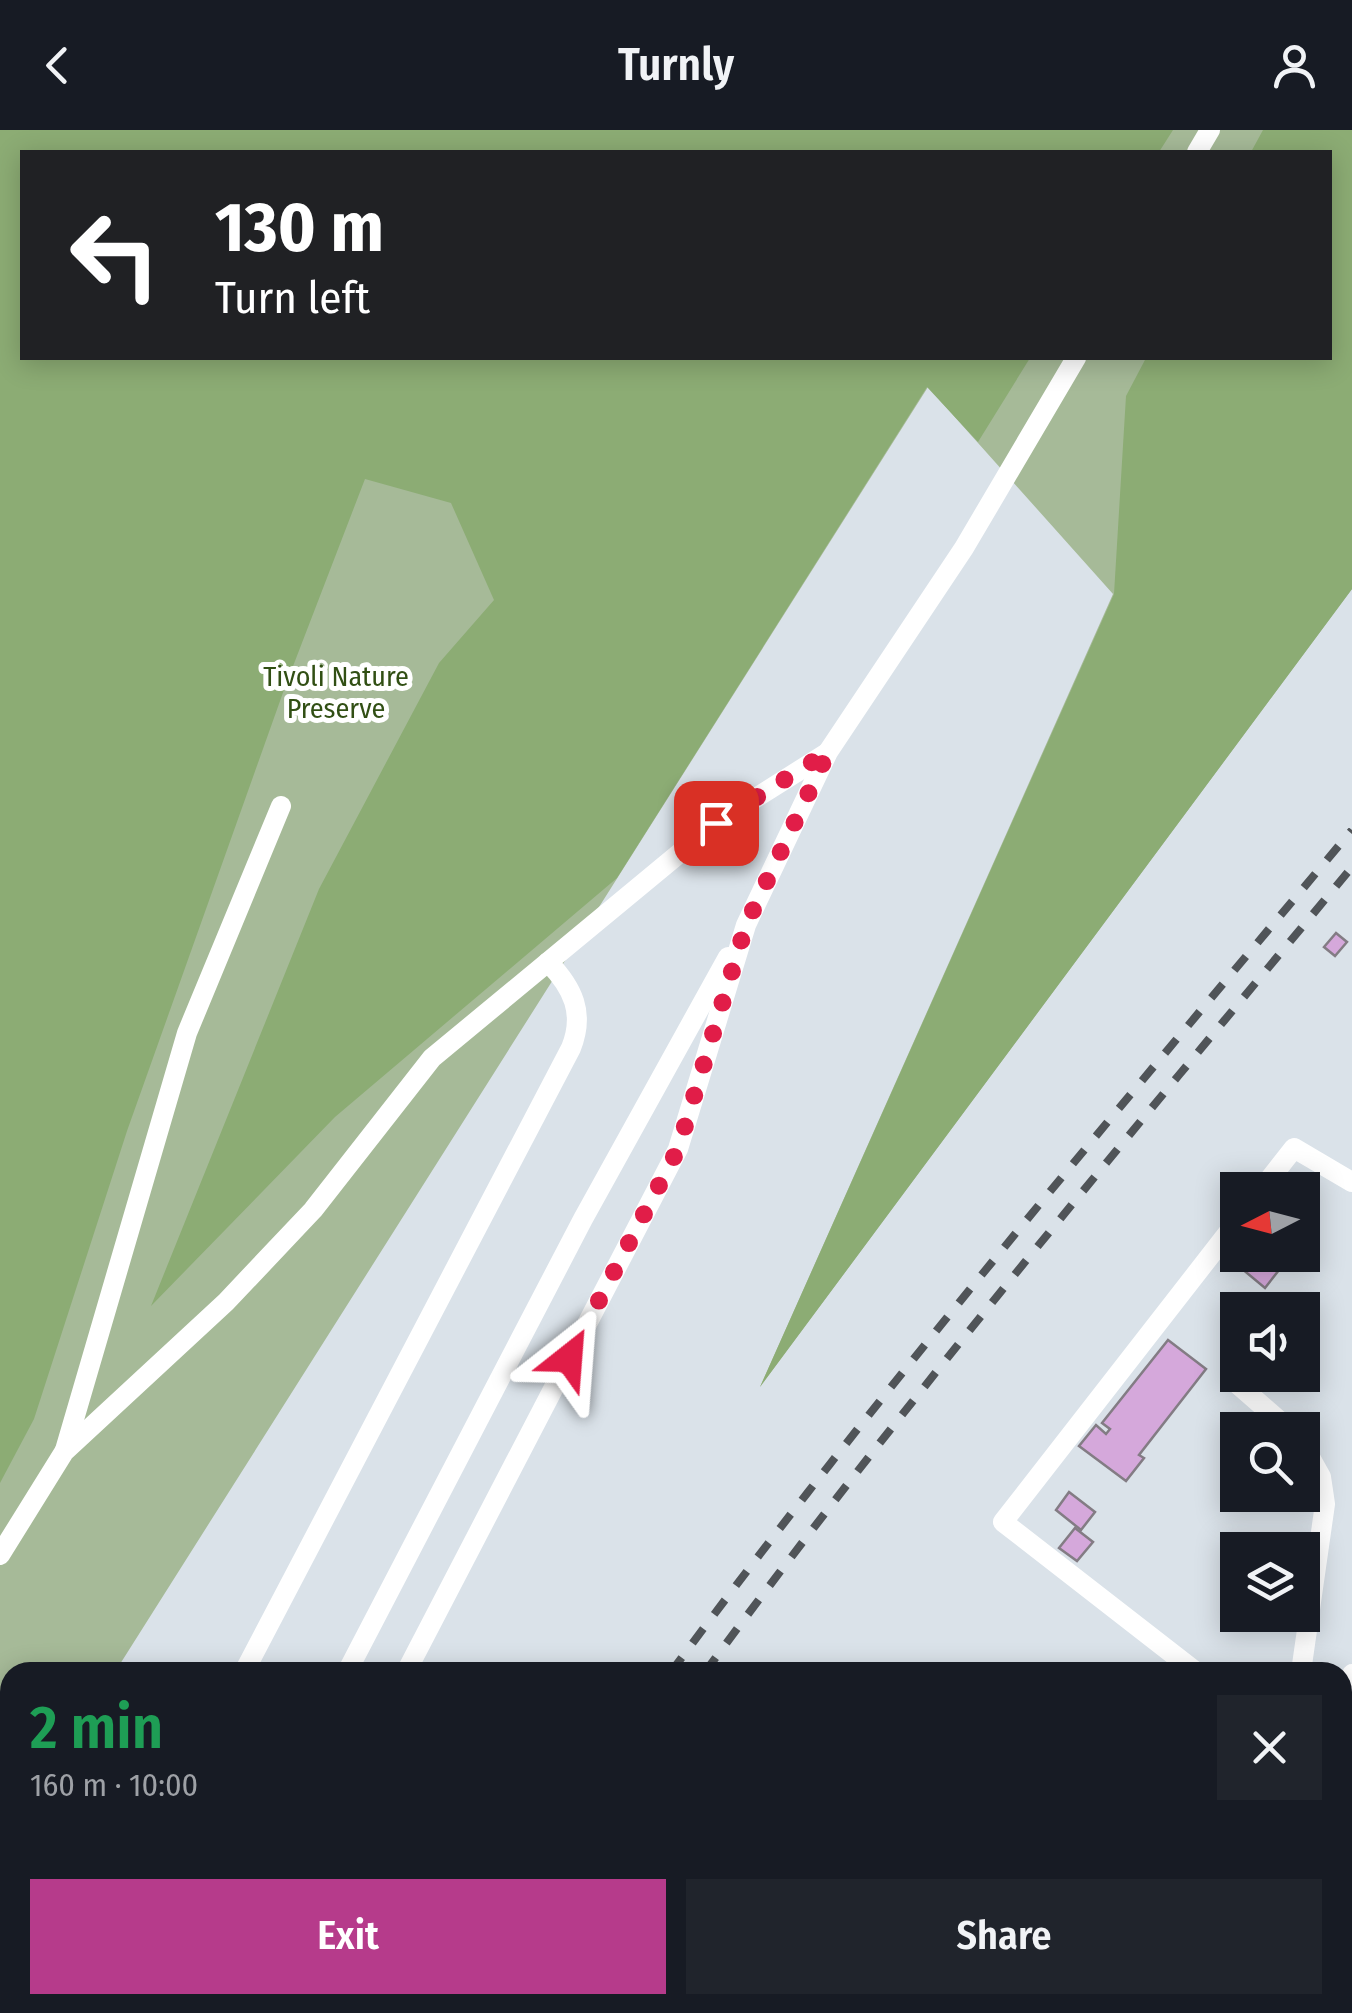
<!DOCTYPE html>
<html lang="en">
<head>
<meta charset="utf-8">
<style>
	body { margin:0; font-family:"Fira Sans Condensed",sans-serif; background:#20242c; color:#f1f3f6; height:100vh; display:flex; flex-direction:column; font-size:38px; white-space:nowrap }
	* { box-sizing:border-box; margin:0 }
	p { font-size:32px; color:#9ea1a6 }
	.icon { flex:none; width:55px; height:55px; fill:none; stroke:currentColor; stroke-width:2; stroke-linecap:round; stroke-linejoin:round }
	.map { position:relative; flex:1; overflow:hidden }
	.drawer { position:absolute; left:0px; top:1532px; width:1352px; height:352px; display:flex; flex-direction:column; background:#171b24; border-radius:30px 30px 0 0; box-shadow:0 5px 25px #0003 }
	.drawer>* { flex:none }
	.hud { position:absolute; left:20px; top:20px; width:1312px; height:210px; border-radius:0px; box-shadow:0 5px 25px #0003; background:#202124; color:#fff; overflow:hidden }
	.needle { width:65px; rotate:264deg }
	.tools { position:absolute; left:1220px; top:1042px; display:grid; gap:20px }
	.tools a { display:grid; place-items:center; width:100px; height:100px; border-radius:0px; background:#171b24; box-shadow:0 5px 25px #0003; font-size:50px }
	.pin { position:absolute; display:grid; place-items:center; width:85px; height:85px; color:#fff; margin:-42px; border-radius:20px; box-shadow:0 5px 15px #0006 }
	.me { position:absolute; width:110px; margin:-55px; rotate:28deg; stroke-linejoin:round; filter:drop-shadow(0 0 8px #0008) }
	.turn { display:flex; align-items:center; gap:35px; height:210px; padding:0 30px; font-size:45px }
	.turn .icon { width:130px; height:130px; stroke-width:2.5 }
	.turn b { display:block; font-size:70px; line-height:85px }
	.round { display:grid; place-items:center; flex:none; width:105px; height:105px; border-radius:0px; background:#20242c }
	.overview { display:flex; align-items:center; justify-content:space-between; height:170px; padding:0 30px }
	h1 { font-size:60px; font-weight:600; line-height:75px; color:#1e9e55 }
	.primary-button { display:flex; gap:20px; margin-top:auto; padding:20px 30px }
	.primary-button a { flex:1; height:115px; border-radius:0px; background:#b63b8b; color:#fff; font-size:40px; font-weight:600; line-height:115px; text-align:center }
	.primary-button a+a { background:#20242c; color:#f1f3f6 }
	header { display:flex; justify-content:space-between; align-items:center; height:130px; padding:0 30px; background:#171b24; font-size:45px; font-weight:600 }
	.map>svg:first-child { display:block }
</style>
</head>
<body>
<header><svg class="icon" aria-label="back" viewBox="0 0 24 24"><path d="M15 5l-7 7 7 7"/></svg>Turnly<svg class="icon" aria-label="person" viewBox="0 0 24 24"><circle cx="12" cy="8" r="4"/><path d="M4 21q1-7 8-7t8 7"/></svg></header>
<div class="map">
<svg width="1352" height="1883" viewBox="0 0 1352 1883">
	<rect width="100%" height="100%" fill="#dae2e9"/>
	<path fill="#a6ba98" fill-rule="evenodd" d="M0 0H1352V459L760 1257 1113 464 928 257 115 1542H10V1709L0 1724ZM22 22H1330V228H22Z"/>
	<g fill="#8cac74">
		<path d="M0 0H1173L1159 22H22V228H1030L978 312 927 257 617 748 335 987 151 1176 319 759 439 533 494 470 451 373 365 349 285 557 127 1001 34 1289 0 1353Z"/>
		<path d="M1263 0H1352V459L760 1257 1114 464 1126 266 1146 228H1330V22H1251Z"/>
	</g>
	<g fill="#d5a8db" stroke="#837c84" stroke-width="2.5">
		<path d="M1336 803 1347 812 1335 826 1324 817Z"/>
		<path d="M1251 1125H1260L1279 1140 1265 1158 1241 1138Z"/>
		<path d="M1168 1210 1206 1239 1139 1325 1144 1328 1126 1351 1079 1316 1096 1295 1106 1304 1110 1299 1102 1293Z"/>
		<path d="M1069 1362 1095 1382 1081 1400 1056 1380Z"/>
		<path d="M1075 1398 1093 1412 1077 1431 1059 1418Z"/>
	</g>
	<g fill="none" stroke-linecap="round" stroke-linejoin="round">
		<g stroke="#fff" stroke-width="20">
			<path d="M1197 22 1210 0"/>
			<path d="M1261 1060 1294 1018 1352 1052"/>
			<path d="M1235 1252 1290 1300"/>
			<path d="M65 1320 187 903 281 676"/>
			<path d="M0 1425 64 1322 226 1172 313 1080 432 928 716 693 827 623"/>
			<path d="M244 1542 571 918C585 883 573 858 548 832"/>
			<path d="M347 1542 583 1089 728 827"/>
			<path d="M406 1542 678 1019 746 795 828 622 964 418 1076 228"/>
			<path d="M1196 1542 1003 1392 1238 1090"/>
			<path d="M1301 1542 1325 1374 1321 1347 1302 1313"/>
			<path d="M1342 1583 1352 1544"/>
			<path d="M113 1875 114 1883"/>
			<path d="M170 1883 174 1875"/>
			<path d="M229 1883 233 1875"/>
			<path d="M1218 1883 1219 1875"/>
			<path d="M1250 1883 1251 1875"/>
			<path d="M1286 1883 1288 1875"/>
		</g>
		<g stroke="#505458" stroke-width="8" stroke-dasharray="18 18" stroke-linecap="butt">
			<path d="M671 1542C886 1252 1120 977 1352 700"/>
			<path d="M705 1542C909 1265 1132 1002 1352 737"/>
			<path d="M431 1883 436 1875"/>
			<path d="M465 1883 470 1875"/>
		</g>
	</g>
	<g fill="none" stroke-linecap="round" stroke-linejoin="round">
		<path stroke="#e11d48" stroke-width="18" stroke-dasharray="0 32.4" d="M569 1228 678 1019 746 795 828 622 716 693"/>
	</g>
	<g text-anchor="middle" stroke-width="10" stroke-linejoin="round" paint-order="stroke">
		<g font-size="28" fill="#314f14" stroke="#fff">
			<text x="336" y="556">Tivoli Nature<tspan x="336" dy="32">Preserve</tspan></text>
		</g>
	</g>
</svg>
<div class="tools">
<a><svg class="needle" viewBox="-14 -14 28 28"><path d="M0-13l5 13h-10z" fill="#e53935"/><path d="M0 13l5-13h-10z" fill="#9ea1a6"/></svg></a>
<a><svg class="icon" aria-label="sound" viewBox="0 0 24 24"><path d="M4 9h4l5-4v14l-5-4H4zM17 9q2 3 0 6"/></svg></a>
<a><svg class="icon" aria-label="search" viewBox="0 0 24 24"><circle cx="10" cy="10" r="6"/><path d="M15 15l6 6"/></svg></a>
<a><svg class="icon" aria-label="layers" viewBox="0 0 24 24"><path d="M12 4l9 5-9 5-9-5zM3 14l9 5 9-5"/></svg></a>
</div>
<div class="pin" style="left:716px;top:693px;background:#d93025"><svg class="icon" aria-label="arrive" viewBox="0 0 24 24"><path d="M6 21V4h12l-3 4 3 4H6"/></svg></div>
<svg class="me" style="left:569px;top:1228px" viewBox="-20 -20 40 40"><path d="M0-17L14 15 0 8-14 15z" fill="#e11d48" stroke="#fff" stroke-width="4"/></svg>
<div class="hud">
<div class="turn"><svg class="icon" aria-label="left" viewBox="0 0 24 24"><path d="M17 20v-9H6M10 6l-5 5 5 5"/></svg><div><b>130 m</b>Turn left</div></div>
</div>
<section class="drawer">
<div class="overview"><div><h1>2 min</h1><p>160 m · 10:00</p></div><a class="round"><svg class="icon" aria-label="close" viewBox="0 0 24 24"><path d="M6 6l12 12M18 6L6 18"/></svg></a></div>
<div class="primary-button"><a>Exit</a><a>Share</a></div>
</section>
</div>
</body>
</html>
